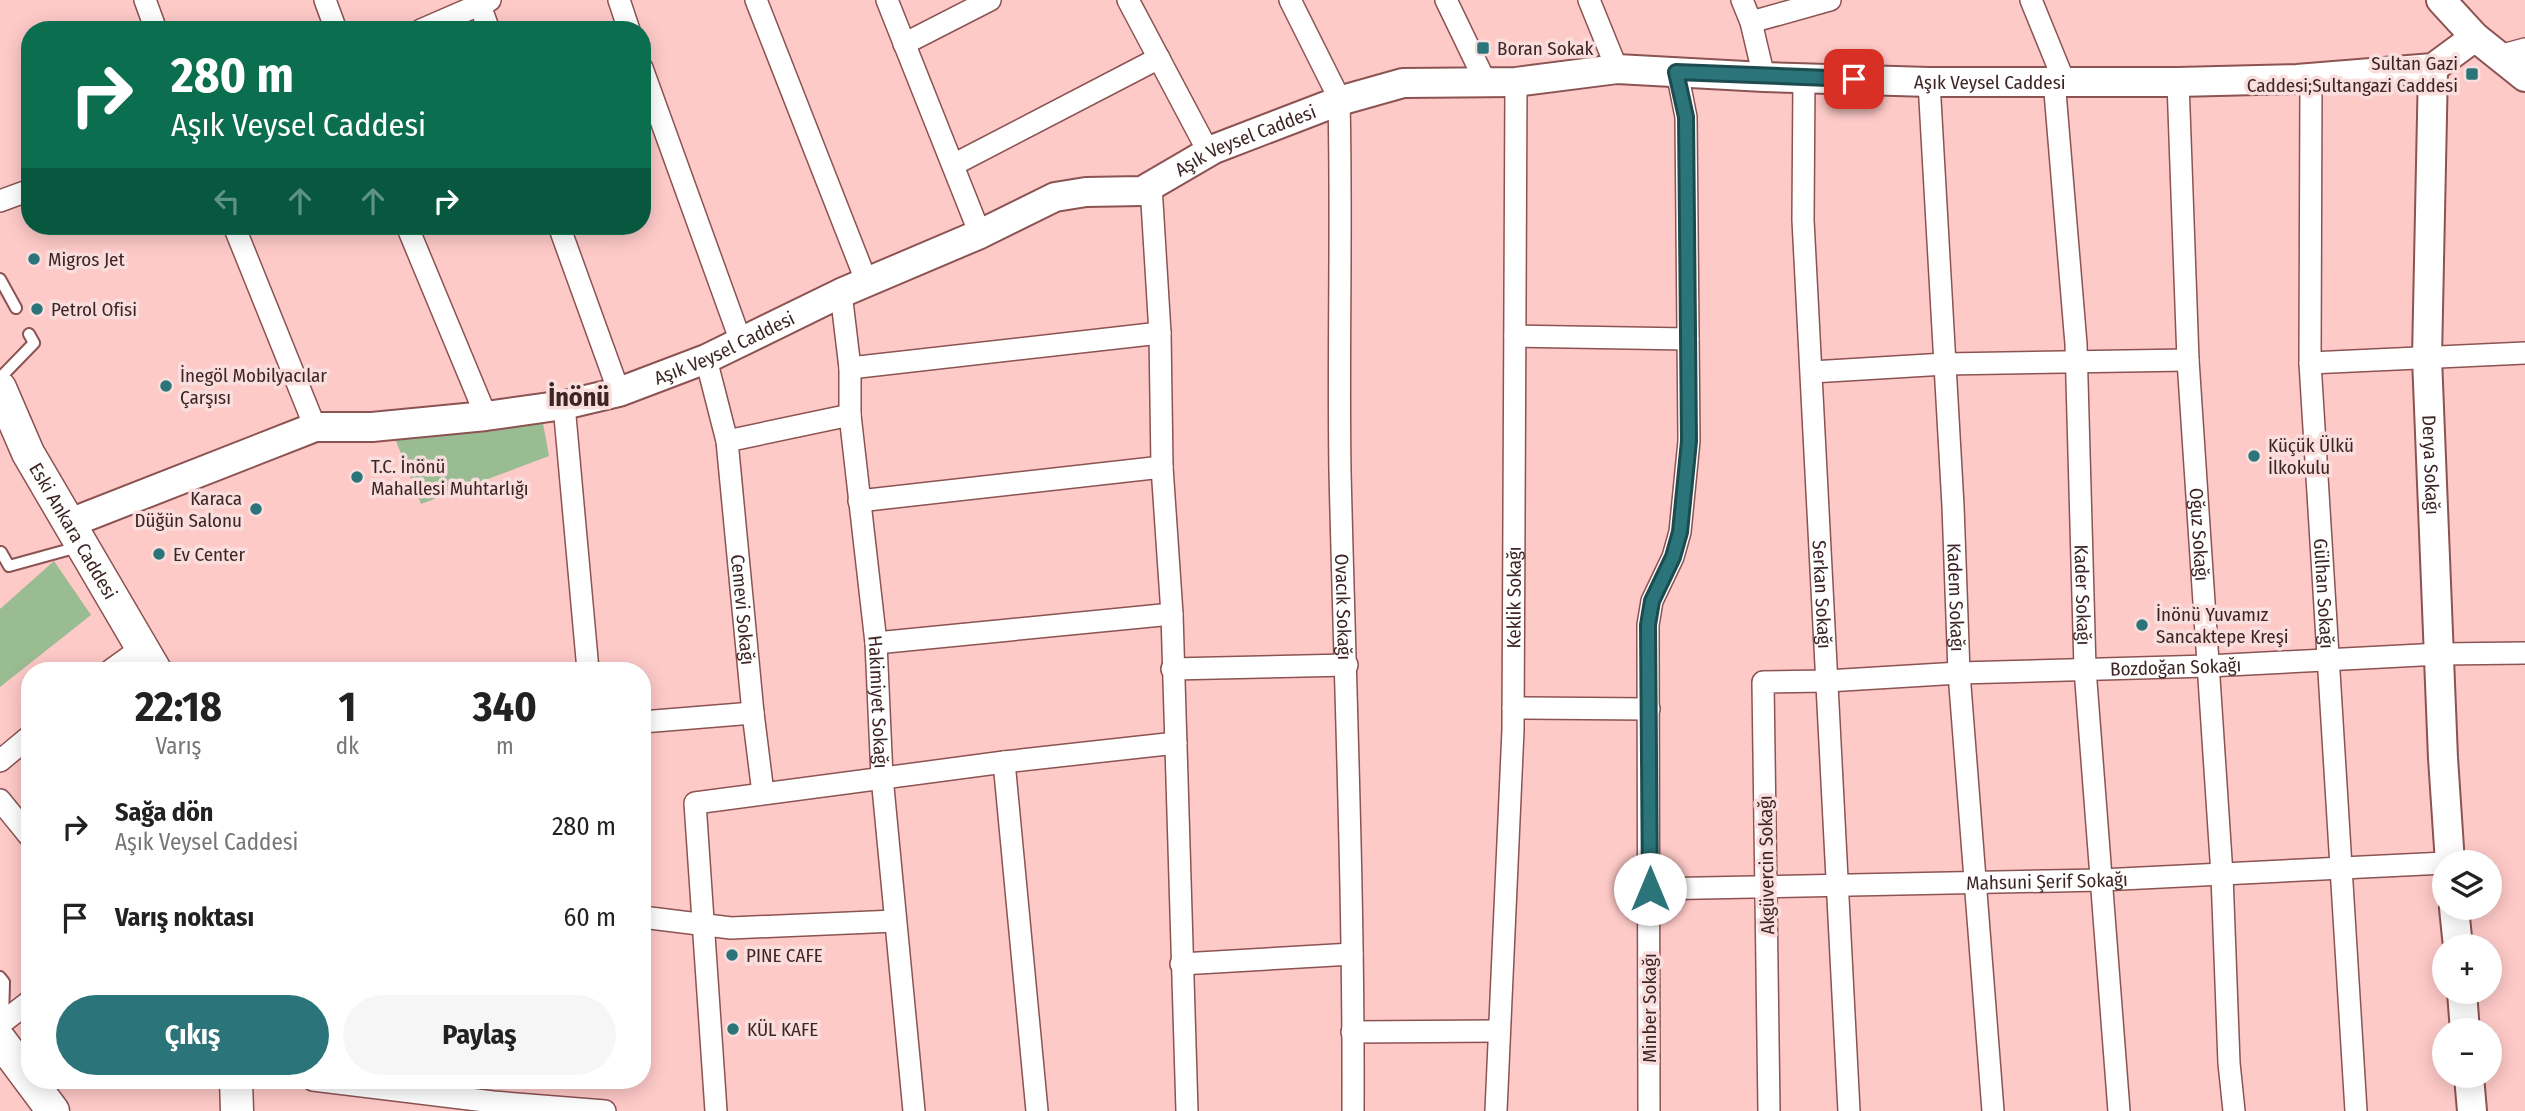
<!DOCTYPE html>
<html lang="tr">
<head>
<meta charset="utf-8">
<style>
	body { margin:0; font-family:"Fira Sans Condensed",sans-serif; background:#f6f6f6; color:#222; height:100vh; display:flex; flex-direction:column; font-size:26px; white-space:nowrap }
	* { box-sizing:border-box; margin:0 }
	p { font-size:23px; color:#767676 }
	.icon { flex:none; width:38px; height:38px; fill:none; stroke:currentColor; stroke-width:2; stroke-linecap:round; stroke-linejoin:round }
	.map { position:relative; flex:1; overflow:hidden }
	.details { position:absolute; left:21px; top:662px; width:630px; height:427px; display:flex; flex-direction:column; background:#fff; border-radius:28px; box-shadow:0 4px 18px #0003 }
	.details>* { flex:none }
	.top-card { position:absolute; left:21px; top:21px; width:630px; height:214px; border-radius:28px; box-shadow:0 4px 18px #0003; background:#0b6e4f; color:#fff; overflow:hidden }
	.fabs { position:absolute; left:2432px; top:850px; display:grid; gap:14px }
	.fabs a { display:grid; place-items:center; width:70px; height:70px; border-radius:50%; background:#fff; box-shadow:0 4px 18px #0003; font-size:35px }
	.pin { position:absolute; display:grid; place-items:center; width:60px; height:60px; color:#fff; margin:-30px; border-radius:14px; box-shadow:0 4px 10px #0006 }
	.me { position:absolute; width:77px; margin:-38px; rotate:0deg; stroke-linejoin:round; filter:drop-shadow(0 0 5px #0008) }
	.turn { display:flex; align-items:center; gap:24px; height:147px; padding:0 35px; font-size:32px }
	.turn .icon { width:91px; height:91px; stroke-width:2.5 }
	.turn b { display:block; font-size:49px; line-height:60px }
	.lanes { display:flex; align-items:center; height:66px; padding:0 35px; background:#0003; justify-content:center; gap:35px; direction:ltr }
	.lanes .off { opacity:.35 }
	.eta { display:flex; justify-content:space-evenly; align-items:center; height:119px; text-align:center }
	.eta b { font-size:42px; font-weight:700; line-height:49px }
	.button { display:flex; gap:14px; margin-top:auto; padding:14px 35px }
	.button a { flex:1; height:80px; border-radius:42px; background:#2b757a; color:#fff; font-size:28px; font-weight:700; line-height:80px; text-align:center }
	.button a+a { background:#f6f6f6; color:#222 }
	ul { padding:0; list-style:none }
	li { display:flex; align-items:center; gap:21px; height:91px; padding:0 35px }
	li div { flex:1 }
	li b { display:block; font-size:26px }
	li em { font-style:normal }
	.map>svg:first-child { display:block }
</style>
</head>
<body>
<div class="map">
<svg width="2525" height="1111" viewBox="0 0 2525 1111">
	<rect width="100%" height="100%" fill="#fecac8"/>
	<g fill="#9abc93">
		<path d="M542 418 549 456 421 504 394 436Z"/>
		<path d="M54 561 91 615 0 687V609Z"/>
	</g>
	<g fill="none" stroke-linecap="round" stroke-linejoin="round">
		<defs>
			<g id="lane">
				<path d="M0 279 16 308"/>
				<path d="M0 378 34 343 29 334"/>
				<path d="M1 552 9 566 78 547"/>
				<path d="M0 977 4 982 3 1021"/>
			</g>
			<g id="street">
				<path d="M145 0 156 30"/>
				<path d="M325 0 336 30"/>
				<path d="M478 0 489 30"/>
				<path d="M619 0 629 30"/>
				<path d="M756 0 867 283"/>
				<path d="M887 0 980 234"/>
				<path d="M1128 0 1209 153"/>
				<path d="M1290 0 1340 100"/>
				<path d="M1446 0 1486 83"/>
				<path d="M1589 0 1617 69"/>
				<path d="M1742 0 1751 22 1764 77"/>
				<path d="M2031 0 2064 81"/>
				<path d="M1751 22 1830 0"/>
				<path d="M421 30 490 0"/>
				<path d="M904 44 990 0"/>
				<path d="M2499 56 2525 49"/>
				<path d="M642 68 741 342"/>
				<path id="s1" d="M1804 77 1803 220 1849 1111"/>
				<path id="s2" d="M2311 78 2310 363 2356 1111"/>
				<path id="s3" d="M2054 80 2076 344 2085 669 2119 1111"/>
				<path id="s4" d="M1929 82 1953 506 1959 673 1993 1111"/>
				<path id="s5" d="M2178 82 2188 360 2222 875 2229 1063 2234 1111"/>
				<path id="s6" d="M1339 101C1342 224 1338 348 1340 471 1345 684 1354 898 1353 1111"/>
				<path d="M953 165 1159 58"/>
				<path d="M1151 186 1160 333 1162 467 1172 614 1187 1111"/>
				<path d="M0 201 30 190"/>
				<path d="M234 226 315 427"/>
				<path d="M407 226 486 416"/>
				<path d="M559 226 619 392"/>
				<path id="s7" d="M841 293 850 368V415L876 643 882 777 914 1111"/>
				<path d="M1515 336 1688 339"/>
				<path id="s8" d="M706 359 727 441 753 713 763 793"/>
				<path d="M2310 363 2525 353"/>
				<path d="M850 368 1160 333"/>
				<path d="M1812 372 1945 364 2188 360"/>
				<path d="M564 405 588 670"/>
				<path d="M727 441 850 415"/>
				<path d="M859 501 1162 467"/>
				<path d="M876 643 1172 614"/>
				<path d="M1172 669 1347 665"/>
				<path d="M111 670 143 647"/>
				<path d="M1513 708 1649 709"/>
				<path d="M642 722 753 713"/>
				<path d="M0 761 30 736"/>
				<path d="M1004 762 1037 1111"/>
				<path d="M0 800 30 837"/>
				<path id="s9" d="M1650 889 2101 880 2445 863"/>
				<path d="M642 917 731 928 895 921"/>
				<path d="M1181 964 1352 954"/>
				<path d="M3 1022 30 1001"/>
				<path d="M1352 1032 1499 1031"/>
				<path d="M313 1080 493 1102 605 1111"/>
				<path d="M716 1111 695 803 1004 762 1176 743"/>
				<path id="s10" d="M1496 1111 1513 730 1516 82"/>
				<path d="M1649 1111 1648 625 1652 601 1673 557 1680 532 1689 441 1686 117 1677 72"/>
				<path id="s11" d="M1769 1111 1763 682 1827 681 1959 673 2208 666 2440 654 2525 653"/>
			</g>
			<g id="secondary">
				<path d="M2441 0 2475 37 2525 77"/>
				<path id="s12" d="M2433 68 2427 358 2443 758 2450 863"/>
				<path id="s13" d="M70 523 315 427H372L486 416 564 405 619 392 706 359 841 293 980 234 1055 197 1086 192 1142 191 1214 149 1339 101 1403 83 1516 82 1617 69 1764 77 1929 82H2178L2297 79 2433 68 2475 37"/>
				<path d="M2454 908 2458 947"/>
				<path d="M2462 992 2465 1031"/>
				<path d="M2469 1076 2472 1111"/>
			</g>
			<g id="primary">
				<path id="s14" d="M0 388 28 453 155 670"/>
				<path d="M0 1040 53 1111"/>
				<path d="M236 1080 237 1111"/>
			</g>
		</defs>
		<use href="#lane" stroke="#8b5352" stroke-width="14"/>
		<use href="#street" stroke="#8b5352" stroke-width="24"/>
		<use href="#secondary" stroke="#8b5352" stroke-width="32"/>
		<use href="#primary" stroke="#8b5352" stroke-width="35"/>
		<use href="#lane" stroke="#fff" stroke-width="10"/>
		<use href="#street" stroke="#fff" stroke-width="21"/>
		<use href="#secondary" stroke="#fff" stroke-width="28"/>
		<use href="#primary" stroke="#fff" stroke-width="32"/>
	</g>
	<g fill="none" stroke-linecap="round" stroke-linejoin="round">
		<defs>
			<path id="route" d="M1650 889 1648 625 1652 601 1673 557 1680 532 1689 441 1686 117 1676 72 1854 79"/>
		</defs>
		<use href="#route" stroke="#1c4c4f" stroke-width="18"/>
		<use href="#route" stroke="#2b757a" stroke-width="12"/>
	</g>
	<g fill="#2b757a" stroke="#f9dedd" stroke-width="2.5">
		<rect x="1476" y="41" width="14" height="14" rx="3.5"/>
		<rect x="2465" y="67" width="14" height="14" rx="3.5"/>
		<circle cx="34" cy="259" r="7"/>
		<circle cx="37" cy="309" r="7"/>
		<circle cx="166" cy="386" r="7"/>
		<circle cx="2254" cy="456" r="7"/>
		<circle cx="357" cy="477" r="7"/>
		<circle cx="256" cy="509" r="7"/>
		<circle cx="159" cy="554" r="7"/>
		<circle cx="2142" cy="625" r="7"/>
		<circle cx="732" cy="955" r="7"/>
		<circle cx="733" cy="1029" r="7"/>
	</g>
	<g text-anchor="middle" stroke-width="7" stroke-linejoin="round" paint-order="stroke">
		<g font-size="19" fill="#3e2525" stroke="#f9dedd" text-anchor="start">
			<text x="1497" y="55">Boran Sokak</text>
			<text x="2458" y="70" text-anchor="end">Sultan Gazi<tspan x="2458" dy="22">Caddesi;Sultangazi Caddesi</tspan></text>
			<text x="48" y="266">Migros Jet</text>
			<text x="51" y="316">Petrol Ofisi</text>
			<text x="180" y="382">İnegöl Mobilyacılar<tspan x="180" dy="22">Çarşısı</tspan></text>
			<text x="2268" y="452">Küçük Ülkü<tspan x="2268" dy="22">İlkokulu</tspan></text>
			<text x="371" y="473">T.C. İnönü<tspan x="371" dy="22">Mahallesi Muhtarlığı</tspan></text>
			<text x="242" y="505" text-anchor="end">Karaca<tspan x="242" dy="22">Düğün Salonu</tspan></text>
			<text x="173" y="561">Ev Center</text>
			<text x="2156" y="621">İnönü Yuvamız<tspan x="2156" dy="22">Sancaktepe Kreşi</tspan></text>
			<text x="746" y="962">PINE CAFE</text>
			<text x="747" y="1036">KÜL KAFE</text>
		</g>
		<g font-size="19" fill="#3e2525" stroke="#f9dedd">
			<text dy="7" stroke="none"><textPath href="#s13" startOffset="2007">Aşık Veysel Caddesi</textPath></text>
			<text dy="7" stroke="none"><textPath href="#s13" startOffset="1251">Aşık Veysel Caddesi</textPath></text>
			<text dy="7" stroke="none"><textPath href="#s13" startOffset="684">Aşık Veysel Caddesi</textPath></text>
			<text dy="7" stroke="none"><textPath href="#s12" startOffset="397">Derya Sokağı</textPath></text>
			<text dy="7" stroke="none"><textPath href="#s14" startOffset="161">Eski Ankara Caddesi</textPath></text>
			<text dy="7" stroke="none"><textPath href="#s5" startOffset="453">Oğuz Sokağı</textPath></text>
			<text dy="7" stroke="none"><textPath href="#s1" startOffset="518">Serkan Sokağı</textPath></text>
			<text dy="7" stroke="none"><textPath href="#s2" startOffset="516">Gülhan Sokağı</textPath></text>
			<text dy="7" stroke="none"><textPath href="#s3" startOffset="516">Kader Sokağı</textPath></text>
			<text dy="7" stroke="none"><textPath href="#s10" startOffset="514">Keklik Sokağı</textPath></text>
			<text dy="7" stroke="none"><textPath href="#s4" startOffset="516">Kadem Sokağı</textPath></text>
			<text dy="7" stroke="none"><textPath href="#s6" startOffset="506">Ovacık Sokağı</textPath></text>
			<text dy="7" stroke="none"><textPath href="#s8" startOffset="254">Cemevi Sokağı</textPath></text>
			<text dy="7" stroke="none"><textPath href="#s11" startOffset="842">Bozdoğan Sokağı</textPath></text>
			<text dy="7" stroke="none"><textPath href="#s7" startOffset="411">Hakimiyet Sokağı</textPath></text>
			<text transform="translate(1766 865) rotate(-91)" y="7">Akgüvercin Sokağı</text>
			<text dy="7" stroke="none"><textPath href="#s9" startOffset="397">Mahsuni Şerif Sokağı</textPath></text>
			<text transform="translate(1649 1008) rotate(-90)" y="7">Minber Sokağı</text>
		</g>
		<g font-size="26" font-weight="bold" fill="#3e2525" stroke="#f9dedd">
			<text x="579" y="406">İnönü</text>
		</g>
	</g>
</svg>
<div class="fabs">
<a><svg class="icon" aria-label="layers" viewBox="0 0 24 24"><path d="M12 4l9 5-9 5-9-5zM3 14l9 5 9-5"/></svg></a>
<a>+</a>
<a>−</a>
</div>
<div class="pin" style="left:1854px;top:79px;background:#d93025"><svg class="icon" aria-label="arrive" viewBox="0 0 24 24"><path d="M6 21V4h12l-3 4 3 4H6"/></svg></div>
<svg class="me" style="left:1650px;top:889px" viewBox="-20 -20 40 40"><circle r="19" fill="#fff"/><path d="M0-13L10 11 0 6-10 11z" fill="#2b757a"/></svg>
<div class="top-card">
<div class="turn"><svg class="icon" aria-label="right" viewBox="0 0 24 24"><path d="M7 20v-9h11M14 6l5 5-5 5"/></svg><div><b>280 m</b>Aşık Veysel Caddesi</div></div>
<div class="lanes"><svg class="icon off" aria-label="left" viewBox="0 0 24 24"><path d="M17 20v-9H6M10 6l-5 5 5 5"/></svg><svg class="icon off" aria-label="ahead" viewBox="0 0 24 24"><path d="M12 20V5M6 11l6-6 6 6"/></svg><svg class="icon off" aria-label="ahead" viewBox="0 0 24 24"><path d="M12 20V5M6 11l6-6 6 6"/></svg><svg class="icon" aria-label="right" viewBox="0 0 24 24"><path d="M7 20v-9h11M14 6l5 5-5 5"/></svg></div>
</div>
<section class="details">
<div class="eta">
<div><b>22:18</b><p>Varış</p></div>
<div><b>1</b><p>dk</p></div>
<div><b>340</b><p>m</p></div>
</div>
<ul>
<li><svg class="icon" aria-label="right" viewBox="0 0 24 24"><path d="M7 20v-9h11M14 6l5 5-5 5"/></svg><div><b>Sağa dön</b><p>Aşık Veysel Caddesi</p></div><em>280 m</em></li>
<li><svg class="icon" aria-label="arrive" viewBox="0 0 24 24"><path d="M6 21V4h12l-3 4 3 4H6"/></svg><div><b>Varış noktası</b></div><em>60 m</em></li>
</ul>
<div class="button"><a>Çıkış</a><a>Paylaş</a></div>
</section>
</div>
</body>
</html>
